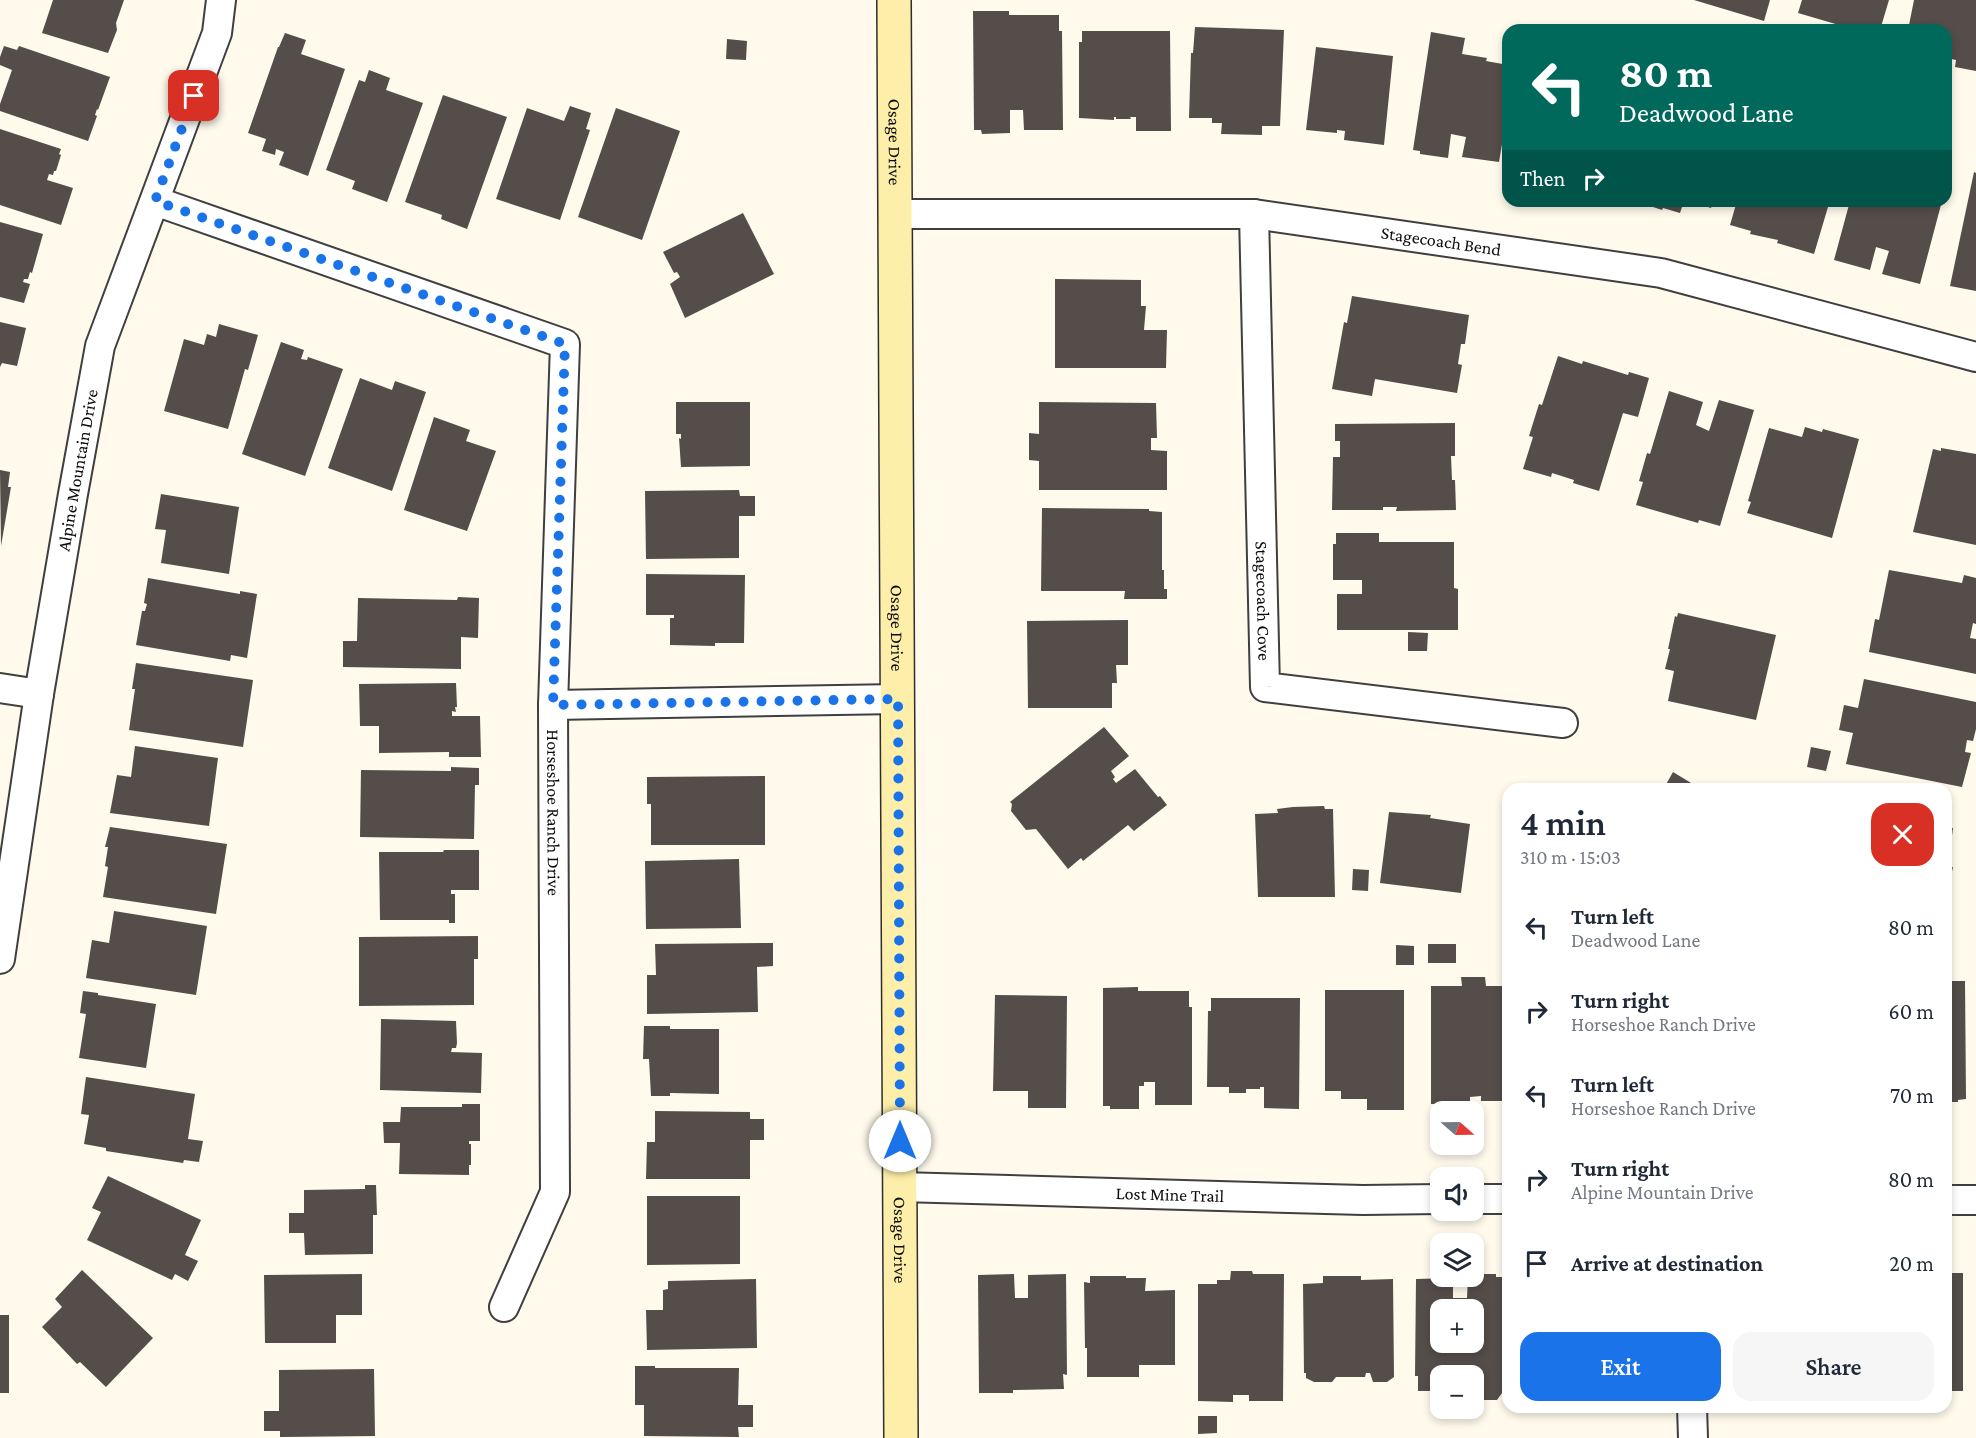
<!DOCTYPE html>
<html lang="en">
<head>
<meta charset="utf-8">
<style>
	body { margin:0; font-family:"Crimson Pro",serif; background:#f6f6f7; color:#1f2937; height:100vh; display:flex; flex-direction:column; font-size:22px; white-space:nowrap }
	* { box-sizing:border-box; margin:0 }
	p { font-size:20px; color:#747a83 }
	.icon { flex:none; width:33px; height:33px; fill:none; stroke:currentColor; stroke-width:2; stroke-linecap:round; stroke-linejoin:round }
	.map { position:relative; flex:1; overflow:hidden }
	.details { position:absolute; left:1502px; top:783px; width:450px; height:630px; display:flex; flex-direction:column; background:#fff; border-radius:18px; box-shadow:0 3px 9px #0003 }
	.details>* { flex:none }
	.guide { position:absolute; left:1502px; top:24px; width:450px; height:183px; border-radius:18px; box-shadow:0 3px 9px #0003; background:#00695c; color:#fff; overflow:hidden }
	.needle { width:39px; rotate:110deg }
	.tools { position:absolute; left:1430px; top:1101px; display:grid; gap:12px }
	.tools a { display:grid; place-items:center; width:54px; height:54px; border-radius:12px; background:#fff; box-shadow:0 3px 9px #0003; font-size:30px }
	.pin { position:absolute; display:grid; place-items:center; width:51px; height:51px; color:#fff; margin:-26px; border-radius:12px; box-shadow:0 3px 9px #0006 }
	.me { position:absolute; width:66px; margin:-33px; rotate:0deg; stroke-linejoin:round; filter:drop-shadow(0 0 4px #0008) }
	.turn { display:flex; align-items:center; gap:21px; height:126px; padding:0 18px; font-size:27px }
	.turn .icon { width:78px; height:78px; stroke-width:2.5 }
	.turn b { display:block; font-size:42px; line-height:51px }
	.then { display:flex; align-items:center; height:57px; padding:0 18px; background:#0003; gap:12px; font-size:22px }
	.round { display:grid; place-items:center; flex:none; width:63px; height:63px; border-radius:18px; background:#f6f6f7 }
	.overview { display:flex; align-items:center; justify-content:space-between; height:102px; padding:0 18px }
	h1 { font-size:36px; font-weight:600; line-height:45px }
	.primary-button { display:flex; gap:12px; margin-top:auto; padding:12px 18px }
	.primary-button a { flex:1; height:69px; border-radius:18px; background:#1a73e8; color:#fff; font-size:24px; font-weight:600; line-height:69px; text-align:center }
	.primary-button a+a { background:#f6f6f7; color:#1f2937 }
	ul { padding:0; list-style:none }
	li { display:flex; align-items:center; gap:18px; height:84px; padding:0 18px }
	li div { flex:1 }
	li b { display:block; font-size:22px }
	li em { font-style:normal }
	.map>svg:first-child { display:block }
</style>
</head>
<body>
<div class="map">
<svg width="1976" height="1438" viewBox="0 0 1976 1438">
	<rect width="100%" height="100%" fill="#fffaec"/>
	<g fill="#554d49" fill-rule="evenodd">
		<path d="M53 0H124L116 23 117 30 108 53 42 33Z"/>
		<path d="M1694 0H1770L1764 21Z"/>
		<path d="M1802 0H1889L1880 30H1856L1798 13Z"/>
		<path d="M1914 0H1976V71L1955 67 1956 60 1946 58V30H1908Z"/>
		<path d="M973 11H1009V15H1059V31H1062L1063 130H1024L1023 110H1010V133L982 134 981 130H974Z"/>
		<path d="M1195 27 1284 30 1280 126H1262V135L1221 134 1222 123H1212V118H1189L1191 53H1193Z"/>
		<path d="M1082 31H1170L1171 131H1136V117H1130L1131 119H1116V117H1114V120L1079 118V42H1082Z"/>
		<path d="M1431 32 1465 38 1462 54 1487 58 1486 61 1508 65V109L1499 162 1462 157 1466 137 1451 134 1448 158 1420 154V151L1413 150Z"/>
		<path d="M285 33 306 40 301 54 345 69 308 176 279 165 284 152 276 149 275 155 262 151 266 139 248 133 278 47H279Z"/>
		<path d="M727 39 747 41 746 60 726 59Z"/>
		<path d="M4 46 17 50 19 46 110 77 98 110 97 109 95 115 97 116 88 141 0 111V104L12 70 0 65V57Z"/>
		<path d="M1316 47 1393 56 1384 145 1344 140 1345 131 1337 130V133L1306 130Z"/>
		<path d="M369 70 390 78 386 90 423 103 387 202 352 189 355 181 326 170 359 80 365 82Z"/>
		<path d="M443 95 507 117 467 229 441 219 442 215 405 202Z"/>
		<path d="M570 106 591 113 586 129 590 130 560 220 496 199 527 108 564 121Z"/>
		<path d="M616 108 680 131 642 240 578 217Z"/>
		<path d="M0 129 61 149 59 154 61 155 56 171H54L53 175 49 174 47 180 73 188 61 225 0 205Z"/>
		<path d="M1946 166 1951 168 1946 187Z"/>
		<path d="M1974 172 1976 173V291L1950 286Z"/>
		<path d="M1635 201H1684L1680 213 1663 208 1662 210Z"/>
		<path d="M1689 201H1713L1711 208Z"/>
		<path d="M1737 201H1826L1825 206 1828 207 1814 254 1777 243 1778 240 1750 234 1751 231 1730 225Z"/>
		<path d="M1850 201H1942L1920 284 1882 274 1889 251 1876 247 1870 270 1834 260Z"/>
		<path d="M743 213 774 274 685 318 670 284 680 277 677 272 674 273 663 252Z"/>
		<path d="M0 222 43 234 32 273 30 272 28 279H24L23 282 30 284 24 303 0 297Z"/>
		<path d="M1055 279 1141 280V306H1146L1144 330H1167L1166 368H1055Z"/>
		<path d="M1352 296 1469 315 1465 344H1461L1458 364 1462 365 1457 393 1375 379 1372 396 1332 389 1344 322 1347 323Z"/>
		<path d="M0 322 26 328 17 366 2 363 0 367Z"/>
		<path d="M219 324 258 335 248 370 245 369 228 429 164 411 184 339 204 345 207 334 216 337Z"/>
		<path d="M281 342 304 350 301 359 307 360 308 357 343 369 305 476 242 454Z"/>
		<path d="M1558 356 1582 364 1583 361 1628 375 1629 372 1649 378 1638 417 1623 413 1599 491 1573 483 1574 480 1552 473 1551 477 1523 469 1533 437 1529 436 1539 404 1542 405Z"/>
		<path d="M360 378 392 390 395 381 426 392 392 491 328 468Z"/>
		<path d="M1669 391 1703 402 1696 425 1709 431 1719 400 1754 410 1720 526 1699 520 1698 523 1636 505 1643 482 1639 481 1647 453 1650 454Z"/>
		<path d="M676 402H750V466L681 467 679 438 681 439V434H676Z"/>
		<path d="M1039 402 1156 403 1157 438H1151V450L1167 451V490H1039V461L1029 460V433L1039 434Z"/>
		<path d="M434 417 470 430 466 441 496 451 467 531 404 510Z"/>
		<path d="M1455 423V456H1451L1452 480H1455L1456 510 1396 511 1397 507H1383V510H1332L1333 457H1340V441H1335V424Z"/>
		<path d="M1805 427 1822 432 1823 429 1859 439 1832 538 1747 513 1751 502 1748 501 1769 428 1802 437Z"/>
		<path d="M1941 448 1976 454V545L1913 532 1933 449 1941 451Z"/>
		<path d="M0 470 10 472 8 487H11L1 546Z"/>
		<path d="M739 490 740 496H755V516H739V558L646 559 645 491Z"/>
		<path d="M161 494 239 507 229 574 161 563 166 530 155 529Z"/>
		<path d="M1042 508 1149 509V511L1162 512V570H1164V589H1167V599H1124L1125 591H1041Z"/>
		<path d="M1336 533H1379V542H1454V588L1458 589V630H1337V594H1362V580H1333V544H1336Z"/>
		<path d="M1889 570 1962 583 1964 575 1976 578V624L1973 623 1970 638 1976 639V674L1869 652 1875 619 1879 620Z"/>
		<path d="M646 574 745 575 744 643H715V646L670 645V618H674V615H646Z"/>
		<path d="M148 578 240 594V591L257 594 247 658 231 655 230 661 136 645 142 611H145L147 604 144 603Z"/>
		<path d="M458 597 479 598 478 638 461 637V669L343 667V641H357L358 598 457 600Z"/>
		<path d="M1678 613 1776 635 1756 720 1668 701 1674 671 1665 669 1670 649H1668L1675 616 1677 617Z"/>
		<path d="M1128 620V665H1116L1117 683H1112V708H1028L1027 621Z"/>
		<path d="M1408 632 1428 633 1427 651H1408Z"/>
		<path d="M136 663 253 680 243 747 129 730 135 689H132Z"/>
		<path d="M1864 679 1976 702V729L1973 741 1967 740 1965 752 1971 753 1962 787 1846 764 1853 733 1839 730 1844 705 1858 708Z"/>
		<path d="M456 683 457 707H455L456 712 452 711V716H480L481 757H449V752L379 753V726H360L359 684Z"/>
		<path d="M1104 727 1129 756 1111 771 1115 777 1113 779 1116 783 1135 769 1158 797 1160 796 1167 805 1134 831 1128 825 1083 861 1081 858 1068 869 1036 829 1026 830 1011 811 1012 804 1010 802Z"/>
		<path d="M135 746 218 758 209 826 110 813 117 775 131 777Z"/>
		<path d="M1811 747 1831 751 1826 771 1807 767Z"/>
		<path d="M451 767 479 768V785H475L474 839 360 837 361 770 451 771Z"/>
		<path d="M1673 772 1701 789H1658L1660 786 1664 788Z"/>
		<path d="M765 776V845H651V804H647V777Z"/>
		<path d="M1324 806 1325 809H1333L1335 897H1258L1255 814 1278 813 1277 809 1293 807Z"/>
		<path d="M1389 812 1431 815 1430 818 1470 824 1461 893 1380 883Z"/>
		<path d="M110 827 227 844 216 914 103 897 108 867 105 866 108 847H105Z"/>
		<path d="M1946 828H1953L1949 859 1952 860 1950 867H1953L1951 876H1946Z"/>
		<path d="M444 850H479V890H451V894H455V923H449V920H380L379 852H443Z"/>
		<path d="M739 859 741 928 646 929 645 861Z"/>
		<path d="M1353 869 1369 870 1368 891 1352 890Z"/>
		<path d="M114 911 207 926 196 995 86 978 92 940 109 943Z"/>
		<path d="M478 936V959H474V1005L359 1006V937Z"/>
		<path d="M773 943V966L757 967 758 1012 647 1014V975H656L655 944Z"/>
		<rect x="1428" y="944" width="28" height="19"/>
		<path d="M1396 945 1414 946V965H1396Z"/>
		<path d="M1461 977H1485L1486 986H1508V1101H1481V1096L1470 1097V1104H1431V986H1462Z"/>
		<path d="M1946 981H1965L1966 1099 1958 1100V1102H1946Z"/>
		<path d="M1138 987V991H1189V1007H1192V1105H1155V1082H1144V1086H1139V1109H1110V1106H1103V988Z"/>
		<path d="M1325 990H1404V1110H1367V1099H1341V1091H1325Z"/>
		<path d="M83 991 98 993V995L156 1004 146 1068 79 1058 86 1014 80 1013Z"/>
		<path d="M995 995 1067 996 1066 1108H1028V1091H993Z"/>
		<path d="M1211 998H1300L1299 1109 1264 1108V1087H1260V1089H1246V1093H1229V1087H1207L1208 1011H1211Z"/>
		<path d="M381 1019 456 1021 457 1043 456 1048H452L451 1052 482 1053 481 1093 380 1090Z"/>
		<path d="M644 1026H670V1029H719V1094L670 1093V1096H651L649 1059H643Z"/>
		<path d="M86 1077 195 1094 188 1139 203 1141 199 1162 184 1160 183 1163 106 1151V1148L84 1144 89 1115 81 1114Z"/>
		<path d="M462 1104H480V1141H469V1144H471V1165H469V1175L399 1174 400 1143H384L383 1122H400L401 1107H462Z"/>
		<path d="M655 1111 750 1112V1119H764V1140H750V1179H646L647 1142H655Z"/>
		<path d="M108 1176 201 1220 185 1255 198 1261 188 1281 175 1274 172 1280 87 1240 101 1212 92 1208Z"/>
		<path d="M365 1185H376L377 1215H373V1254L305 1255 304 1233H289V1213H304V1190L365 1189Z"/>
		<path d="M647 1196H740V1264L647 1265Z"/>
		<path d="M82 1270 153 1338 106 1387 80 1362 77 1364 42 1327 62 1307 55 1299Z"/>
		<path d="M1231 1271H1252L1253 1274H1284L1283 1401H1249V1395H1233V1402L1198 1401V1284H1217V1280H1230Z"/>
		<rect x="1946" y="1273" width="17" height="118"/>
		<path d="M362 1274V1315H336V1343H265L264 1275Z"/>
		<path d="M1014 1274 1015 1298H1028V1275L1066 1274 1067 1375 1063 1374 1064 1389 1013 1390V1393H979L978 1275Z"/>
		<path d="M1473 1274H1496V1277H1502V1393L1497 1400H1473V1376H1440V1391H1418V1376H1415L1416 1279 1453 1278V1298H1467L1468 1276H1473ZM1440 1310H1473V1342H1440Z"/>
		<path d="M1090 1276H1126V1278H1146L1145 1291 1175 1290V1365H1139V1377H1087V1348H1085L1084 1282 1090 1283Z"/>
		<path d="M1323 1276H1361V1280L1393 1279 1394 1377 1387 1382H1373L1370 1373H1366L1365 1377H1336L1332 1382H1314L1306 1378V1373H1304L1303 1284 1323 1283Z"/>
		<path d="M756 1279 757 1348 647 1350 646 1310H663V1290L668 1289V1281Z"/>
		<rect x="0" y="1315" width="9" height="78"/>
		<path d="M635 1366H655V1368H739L738 1405H753V1427H738L739 1437 644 1436V1405H635Z"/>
		<path d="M374 1369 375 1436 280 1437V1431H264V1411H279V1370Z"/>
		<path d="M1198 1416H1217V1433L1198 1434Z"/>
	</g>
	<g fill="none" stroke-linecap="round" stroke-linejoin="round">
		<defs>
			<g id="street">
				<path id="s1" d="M155 201 565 344 553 705 555 1192 504 1307"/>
				<path id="s2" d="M895 214H1254L1661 273 1976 357"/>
				<path id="s3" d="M1254 214 1265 687 1563 723"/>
				<path d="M0 688 39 694"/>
				<path d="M553 705 898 699"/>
				<path id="s4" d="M0 959 39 694 73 494 100 346 217 33 221 0"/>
				<path id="s5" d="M900 1187 1363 1200 1440 1199"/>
				<path d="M1473 1199H1508"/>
				<path d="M1946 1200H1976"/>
				<path d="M1692 1407 1693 1438"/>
			</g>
			<g id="secondary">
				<path id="s6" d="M894 0 901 1438"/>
			</g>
		</defs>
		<use href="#street" stroke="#3f3f3f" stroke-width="32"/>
		<use href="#secondary" stroke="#2e2e2e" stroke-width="36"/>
		<use href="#street" stroke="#fff" stroke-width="28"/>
		<use href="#secondary" stroke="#fdefa9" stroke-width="33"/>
	</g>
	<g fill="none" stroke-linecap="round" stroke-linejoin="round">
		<path stroke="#1a73e8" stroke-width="10" stroke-dasharray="0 18" d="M194 96 155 201 565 344 553 705 898 699 900 1141"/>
	</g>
	<g text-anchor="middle" stroke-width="6" stroke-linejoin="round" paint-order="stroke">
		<g font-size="18" fill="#0c0c0c" stroke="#fff">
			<text dy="6" stroke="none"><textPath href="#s6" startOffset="142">Osage Drive</textPath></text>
			<text dy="6" stroke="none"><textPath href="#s2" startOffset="548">Stagecoach Bend</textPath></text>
			<text dy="6" stroke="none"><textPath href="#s4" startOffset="495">Alpine Mountain Drive</textPath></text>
			<text dy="6" stroke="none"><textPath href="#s3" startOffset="387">Stagecoach Cove</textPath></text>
			<text dy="6" stroke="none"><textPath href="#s6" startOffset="628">Osage Drive</textPath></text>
			<text dy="6" stroke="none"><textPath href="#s1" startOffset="903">Horseshoe Ranch Drive</textPath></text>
			<text dy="6" stroke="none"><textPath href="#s5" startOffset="270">Lost Mine Trail</textPath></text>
			<text dy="6" stroke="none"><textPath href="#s6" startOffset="1240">Osage Drive</textPath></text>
		</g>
	</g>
</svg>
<div class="tools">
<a><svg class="needle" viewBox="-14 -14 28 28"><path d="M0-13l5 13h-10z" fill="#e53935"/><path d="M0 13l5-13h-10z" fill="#747a83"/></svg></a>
<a><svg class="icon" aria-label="sound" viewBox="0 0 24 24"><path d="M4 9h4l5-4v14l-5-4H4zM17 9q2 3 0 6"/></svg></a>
<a><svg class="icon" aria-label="layers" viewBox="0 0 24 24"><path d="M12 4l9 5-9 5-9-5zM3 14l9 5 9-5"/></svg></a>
<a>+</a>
<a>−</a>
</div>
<div class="pin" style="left:194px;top:96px;background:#d93025"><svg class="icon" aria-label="arrive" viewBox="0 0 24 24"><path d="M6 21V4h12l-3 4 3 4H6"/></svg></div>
<svg class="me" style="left:900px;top:1141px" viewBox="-20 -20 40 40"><circle r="19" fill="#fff"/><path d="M0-13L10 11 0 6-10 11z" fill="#1a73e8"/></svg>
<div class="guide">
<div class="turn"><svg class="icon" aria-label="left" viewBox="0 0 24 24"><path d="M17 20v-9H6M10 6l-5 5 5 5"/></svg><div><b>80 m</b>Deadwood Lane</div></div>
<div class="then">Then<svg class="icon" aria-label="right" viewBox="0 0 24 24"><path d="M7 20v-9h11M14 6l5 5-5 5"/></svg></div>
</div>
<section class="details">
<div class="overview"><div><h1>4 min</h1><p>310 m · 15:03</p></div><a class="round" style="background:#d93025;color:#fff"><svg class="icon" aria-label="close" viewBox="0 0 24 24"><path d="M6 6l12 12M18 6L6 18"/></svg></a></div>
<ul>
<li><svg class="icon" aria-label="left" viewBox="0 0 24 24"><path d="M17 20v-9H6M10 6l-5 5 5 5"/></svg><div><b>Turn left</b><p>Deadwood Lane</p></div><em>80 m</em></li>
<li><svg class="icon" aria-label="right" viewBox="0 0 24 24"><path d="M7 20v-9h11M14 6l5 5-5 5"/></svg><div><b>Turn right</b><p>Horseshoe Ranch Drive</p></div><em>60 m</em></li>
<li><svg class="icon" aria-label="left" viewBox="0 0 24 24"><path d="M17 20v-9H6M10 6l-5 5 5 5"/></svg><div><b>Turn left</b><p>Horseshoe Ranch Drive</p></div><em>70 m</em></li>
<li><svg class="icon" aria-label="right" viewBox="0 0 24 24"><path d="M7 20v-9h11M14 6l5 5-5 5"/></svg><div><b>Turn right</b><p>Alpine Mountain Drive</p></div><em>80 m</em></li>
<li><svg class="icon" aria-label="arrive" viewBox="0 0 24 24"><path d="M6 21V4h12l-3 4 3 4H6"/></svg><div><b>Arrive at destination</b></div><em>20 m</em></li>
</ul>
<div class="primary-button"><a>Exit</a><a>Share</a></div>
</section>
</div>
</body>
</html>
